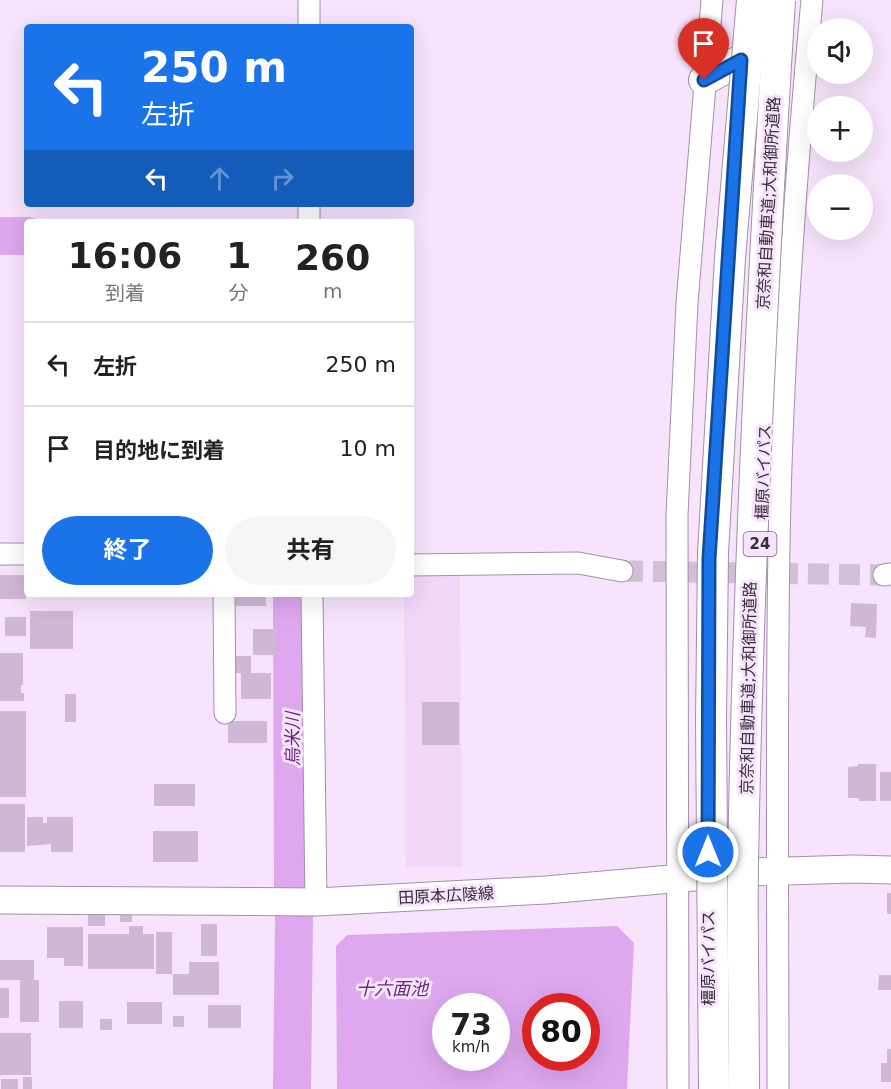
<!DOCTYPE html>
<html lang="ja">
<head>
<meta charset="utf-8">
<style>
	body { margin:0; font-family:"DejaVu Sans","Noto Sans JP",sans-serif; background:#f6f6f6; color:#222; height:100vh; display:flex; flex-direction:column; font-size:22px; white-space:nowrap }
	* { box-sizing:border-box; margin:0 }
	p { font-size:20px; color:#767676 }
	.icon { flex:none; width:33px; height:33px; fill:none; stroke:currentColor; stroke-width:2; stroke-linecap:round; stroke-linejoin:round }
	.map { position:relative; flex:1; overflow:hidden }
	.details { position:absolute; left:24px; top:219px; width:390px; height:378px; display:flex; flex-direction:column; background:#fff; border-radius:6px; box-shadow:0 6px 24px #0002 }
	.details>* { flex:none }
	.guide { position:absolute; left:24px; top:24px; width:390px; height:183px; border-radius:6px; box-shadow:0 6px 24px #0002; background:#1a73e8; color:#fff; overflow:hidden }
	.tools { position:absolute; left:807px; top:18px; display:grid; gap:12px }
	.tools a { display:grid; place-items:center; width:66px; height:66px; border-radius:50%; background:#fff; box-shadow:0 6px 24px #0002; font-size:30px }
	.speed { position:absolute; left:432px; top:993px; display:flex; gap:12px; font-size:30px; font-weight:700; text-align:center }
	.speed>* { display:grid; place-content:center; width:78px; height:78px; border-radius:50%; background:#fff; box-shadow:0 6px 24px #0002; line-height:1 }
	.speed small { font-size:15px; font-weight:400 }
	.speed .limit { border:9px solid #d22; background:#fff; color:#111 }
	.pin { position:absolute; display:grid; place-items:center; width:51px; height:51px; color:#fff; margin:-62px -26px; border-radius:50% 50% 50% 0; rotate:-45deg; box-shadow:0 0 6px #0007 }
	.pin .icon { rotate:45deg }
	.me { position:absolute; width:66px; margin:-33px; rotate:0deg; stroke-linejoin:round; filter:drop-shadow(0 0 4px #0008) }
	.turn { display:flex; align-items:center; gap:21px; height:126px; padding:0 18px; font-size:27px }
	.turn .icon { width:78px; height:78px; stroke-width:2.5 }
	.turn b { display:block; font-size:42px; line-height:51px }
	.lanes { display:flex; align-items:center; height:57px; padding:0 18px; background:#0003; justify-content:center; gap:30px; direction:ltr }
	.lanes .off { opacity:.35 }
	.eta { display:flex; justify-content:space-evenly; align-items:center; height:102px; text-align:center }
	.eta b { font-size:36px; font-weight:700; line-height:42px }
	.primary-button { display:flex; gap:12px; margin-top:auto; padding:12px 18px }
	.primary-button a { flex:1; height:69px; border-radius:36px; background:#1a73e8; color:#fff; font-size:24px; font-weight:700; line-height:69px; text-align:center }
	.primary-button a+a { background:#f6f6f6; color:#222 }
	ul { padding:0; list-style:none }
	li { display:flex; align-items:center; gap:18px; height:84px; padding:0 18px; border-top:2px solid #e0e0e0 }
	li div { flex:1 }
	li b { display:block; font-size:22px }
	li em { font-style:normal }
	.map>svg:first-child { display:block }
</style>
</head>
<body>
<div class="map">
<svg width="891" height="1089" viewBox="0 0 891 1089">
	<rect width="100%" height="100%" fill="#f7e4fc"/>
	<path fill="#f3d7fb" d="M411 571H460L462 867H406L404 594H411Z"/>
	<path fill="#dea7ee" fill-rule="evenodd" d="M617 926 634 943 627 1089H337L336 946 347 935ZM446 1006H496V1058H446ZM536 1006H586V1058H536Z"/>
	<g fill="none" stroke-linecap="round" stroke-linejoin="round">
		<g stroke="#dea7ee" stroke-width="38">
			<path d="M0 236H27"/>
			<path d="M292 594 293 885"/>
			<path d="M292 1089 294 916"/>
		</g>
	</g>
	<g fill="#cfb8d6">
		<rect x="0" y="575" width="26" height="24"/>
		<rect x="233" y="594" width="33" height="12"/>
		<path d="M851 603 877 604 876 638 865 637 866 627 850 626Z"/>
		<rect x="30" y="611" width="43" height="38"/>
		<rect x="5" y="617" width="21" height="19"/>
		<rect x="253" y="629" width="22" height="26"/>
		<path d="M0 653H23V685H21V693H24V701H0Z"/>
		<path d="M232 656H251V673H271V699H241V673H232Z"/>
		<rect x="65" y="694" width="11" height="28"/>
		<rect x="422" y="702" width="37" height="43"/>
		<rect x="0" y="711" width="26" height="86"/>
		<rect x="228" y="721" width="39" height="22"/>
		<path d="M858 764H876V801H859V798H848V767L858 766Z"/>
		<rect x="880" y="772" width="11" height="29"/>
		<rect x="154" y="784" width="41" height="22"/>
		<rect x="0" y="804" width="25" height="48"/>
		<path d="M27 817H43V823H47V817H73V852H51V844L27 846Z"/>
		<rect x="153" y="831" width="45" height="31"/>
		<rect x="887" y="893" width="4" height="21"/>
		<rect x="88" y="910" width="17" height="16"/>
		<rect x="120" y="911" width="12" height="11"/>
		<rect x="201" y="924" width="16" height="32"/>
		<path d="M129 926H143V934H154V969H88V934H129Z"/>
		<path d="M47 927H83V966H64V958H47Z"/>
		<rect x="156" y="932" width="16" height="42"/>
		<path d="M0 960H34V980H39V1022H20V980H0Z"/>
		<path d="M189 962H219V995H173V974H189Z"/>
		<path d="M879 975H891V990H878Z"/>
		<rect x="0" y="988" width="9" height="30"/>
		<rect x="59" y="1001" width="24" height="27"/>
		<rect x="127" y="1002" width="35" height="22"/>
		<rect x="208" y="1005" width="33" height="23"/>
		<rect x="173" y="1016" width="11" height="11"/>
		<rect x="100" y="1019" width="12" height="11"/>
		<rect x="0" y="1033" width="31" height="42"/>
		<path d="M887 1049H891V1082H881V1063H887Z"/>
		<rect x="23" y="1077" width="9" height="12"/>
		<rect x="1" y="1079" width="17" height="10"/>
	</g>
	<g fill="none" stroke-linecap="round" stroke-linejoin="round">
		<path stroke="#d0c0d5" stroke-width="21" stroke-dasharray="21 10" stroke-linecap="butt" d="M622 571 884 575"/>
		<defs>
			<g id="minor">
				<path d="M309 27V0"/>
				<path d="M309 222V204"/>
				<path d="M0 554H27"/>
				<path d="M411 565 578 563 622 571"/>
				<path d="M884 575 891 574"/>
				<path d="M224 594 225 713"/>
				<path d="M312 594 316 902"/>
				<path d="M678 1089 677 515 687 303 712 0"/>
				<path d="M778 1089C778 908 776 727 779 547 782 364 795 182 812 0"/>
			</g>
			<path id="major" d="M0 900 316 902 546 890 751 872 853 869 891 870"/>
			<path id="highway" d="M704 80 741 60"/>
		</defs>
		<use href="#minor" stroke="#a48eaa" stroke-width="23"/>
		<use href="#major" stroke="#a48eaa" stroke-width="29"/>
		<use href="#highway" stroke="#a48eaa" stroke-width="32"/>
		<use href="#minor" stroke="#fff" stroke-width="21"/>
		<use href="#major" stroke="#fff" stroke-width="27"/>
		<use href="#highway" stroke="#fff" stroke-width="30"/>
		<defs>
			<g id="highway-bridge">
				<path d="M714 1089 711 720 713 553 730 258 752 0"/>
				<path d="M744 1089C744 1014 742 939 743 864 748 576 762 288 780 0"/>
			</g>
		</defs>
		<use href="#highway-bridge" stroke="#a48eaa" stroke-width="32" stroke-linecap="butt"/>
		<use href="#highway-bridge" stroke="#fff" stroke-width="30"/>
	</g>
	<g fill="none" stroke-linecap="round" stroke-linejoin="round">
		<defs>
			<path id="route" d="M704 80 741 60 709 559 708 852"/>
		</defs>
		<use href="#route" stroke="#114b97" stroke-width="15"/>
		<use href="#route" stroke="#1a73e8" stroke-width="10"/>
	</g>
	<g text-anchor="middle" stroke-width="6" stroke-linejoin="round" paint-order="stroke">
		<rect fill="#f7e4fc" stroke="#706574" stroke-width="1.5" x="743.5" y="532" width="33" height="24" rx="4.5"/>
		<g font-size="15" font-weight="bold" fill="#362e39">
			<text x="760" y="549">24</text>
		</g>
		<g font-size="16" fill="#362e39" stroke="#f7e4fc">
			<text transform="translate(768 203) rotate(-87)" y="6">京奈和自動車道;大和御所道路</text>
			<text transform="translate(763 472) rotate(-88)" y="6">橿原バイパス</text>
			<text transform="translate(748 688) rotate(-89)" y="6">京奈和自動車道;大和御所道路</text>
			<text transform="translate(446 895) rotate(-3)" y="6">田原本広陵線</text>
			<text transform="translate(708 958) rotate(-90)" y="6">橿原バイパス</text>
		</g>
		<g font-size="18" font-style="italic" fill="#69287b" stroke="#f7e4fc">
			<text transform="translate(293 739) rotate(-90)" y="6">烏米川</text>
			<text x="392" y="995">十六面池</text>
		</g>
	</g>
</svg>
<div class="tools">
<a><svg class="icon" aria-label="sound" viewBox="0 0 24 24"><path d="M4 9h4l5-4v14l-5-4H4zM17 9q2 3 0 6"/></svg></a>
<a>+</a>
<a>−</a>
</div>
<div class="speed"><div>73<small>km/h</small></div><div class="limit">80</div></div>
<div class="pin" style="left:704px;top:80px;background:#d93025"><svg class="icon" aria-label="arrive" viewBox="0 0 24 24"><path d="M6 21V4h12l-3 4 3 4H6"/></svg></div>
<svg class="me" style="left:708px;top:852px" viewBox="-20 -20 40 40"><circle r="17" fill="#1a73e8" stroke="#fff" stroke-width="3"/><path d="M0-11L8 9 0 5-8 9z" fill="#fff"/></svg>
<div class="guide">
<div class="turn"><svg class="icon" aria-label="left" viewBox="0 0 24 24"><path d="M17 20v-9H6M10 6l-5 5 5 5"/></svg><div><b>250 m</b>左折</div></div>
<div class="lanes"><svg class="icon" aria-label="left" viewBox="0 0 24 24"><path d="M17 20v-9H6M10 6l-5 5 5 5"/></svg><svg class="icon off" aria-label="ahead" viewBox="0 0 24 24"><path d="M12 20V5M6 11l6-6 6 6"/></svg><svg class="icon off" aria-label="right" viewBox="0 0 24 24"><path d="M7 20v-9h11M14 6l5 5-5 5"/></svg></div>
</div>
<section class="details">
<div class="eta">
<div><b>16:06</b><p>到着</p></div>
<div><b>1</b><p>分</p></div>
<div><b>260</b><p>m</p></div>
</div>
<ul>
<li><svg class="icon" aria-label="left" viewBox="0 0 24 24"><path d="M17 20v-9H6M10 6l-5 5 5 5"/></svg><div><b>左折</b></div><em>250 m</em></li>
<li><svg class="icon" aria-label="arrive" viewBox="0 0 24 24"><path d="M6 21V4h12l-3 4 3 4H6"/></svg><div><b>目的地に到着</b></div><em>10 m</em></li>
</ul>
<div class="primary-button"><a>終了</a><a>共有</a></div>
</section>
</div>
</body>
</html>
